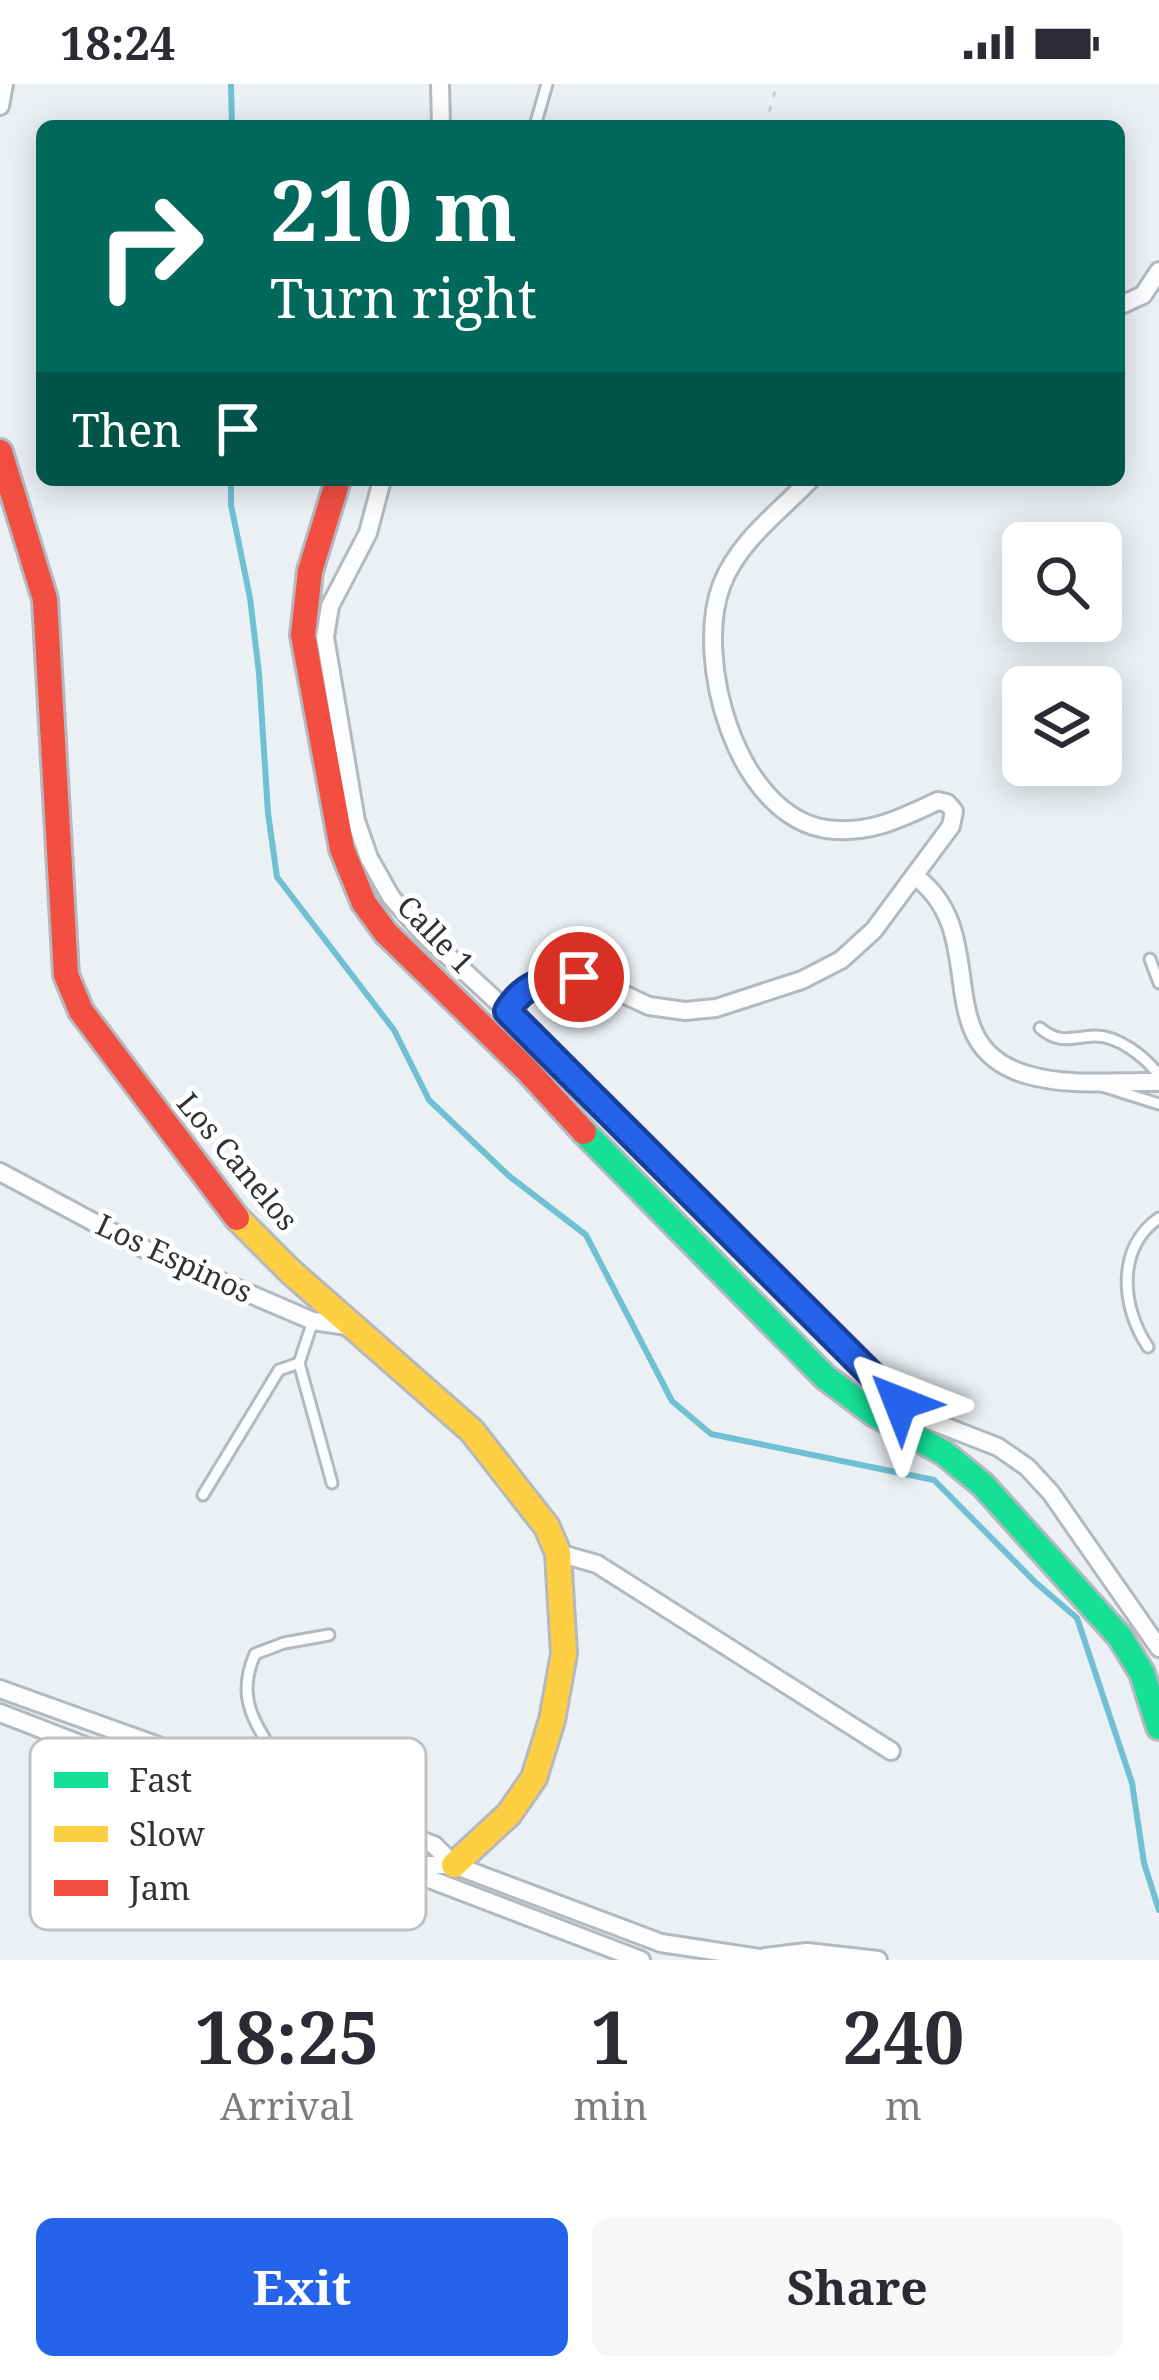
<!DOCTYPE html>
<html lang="en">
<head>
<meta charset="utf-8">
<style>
	body { margin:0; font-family:"Noto Serif",serif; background:#f7f7f7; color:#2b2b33; height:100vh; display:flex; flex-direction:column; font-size:45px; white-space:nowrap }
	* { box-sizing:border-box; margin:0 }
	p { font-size:39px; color:#7c7c81 }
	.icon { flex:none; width:66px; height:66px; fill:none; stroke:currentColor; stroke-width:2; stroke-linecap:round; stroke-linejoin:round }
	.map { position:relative; height:1876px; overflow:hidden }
	.panel { display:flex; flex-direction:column; background:#fff; flex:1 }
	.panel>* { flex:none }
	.top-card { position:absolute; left:36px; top:36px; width:1089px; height:366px; border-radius:18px; box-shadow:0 6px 30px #0003; background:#00695c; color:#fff; overflow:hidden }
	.controls { position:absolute; left:1002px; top:438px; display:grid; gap:24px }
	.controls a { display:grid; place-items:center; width:120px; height:120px; border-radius:18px; background:#fff; box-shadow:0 6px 30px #0003; font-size:60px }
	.pin { position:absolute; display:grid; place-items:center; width:102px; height:102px; color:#fff; margin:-51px; border:6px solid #fff; border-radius:50%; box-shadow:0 3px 12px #0007 }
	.me { position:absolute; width:132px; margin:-66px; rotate:315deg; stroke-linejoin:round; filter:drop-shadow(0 0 9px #0008) }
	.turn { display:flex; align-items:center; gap:42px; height:252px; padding:0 36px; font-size:54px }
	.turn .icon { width:156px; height:156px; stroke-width:2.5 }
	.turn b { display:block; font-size:84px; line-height:102px }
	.then { display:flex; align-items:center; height:114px; padding:0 36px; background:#0003; gap:24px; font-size:45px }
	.eta { display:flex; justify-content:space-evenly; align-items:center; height:204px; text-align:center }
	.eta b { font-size:72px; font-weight:700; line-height:84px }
	.primary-button { display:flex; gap:24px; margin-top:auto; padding:24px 36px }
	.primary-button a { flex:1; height:138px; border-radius:18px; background:#2563eb; color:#fff; font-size:48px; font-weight:700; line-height:138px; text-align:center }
	.primary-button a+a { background:#f7f7f7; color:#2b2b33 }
	.status { display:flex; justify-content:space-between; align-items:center; height:84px; padding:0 60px; background:#fff; direction:ltr }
	.status svg { height:33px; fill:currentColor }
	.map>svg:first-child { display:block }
</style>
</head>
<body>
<div class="status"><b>18:24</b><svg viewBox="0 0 49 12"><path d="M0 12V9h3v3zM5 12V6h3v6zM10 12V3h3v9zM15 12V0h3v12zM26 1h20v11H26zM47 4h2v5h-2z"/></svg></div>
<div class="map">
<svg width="1159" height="1876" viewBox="0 0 1159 1876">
	<rect width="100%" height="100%" fill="#ebf0f5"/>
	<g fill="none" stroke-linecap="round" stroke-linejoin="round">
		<g stroke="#70c0d4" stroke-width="6">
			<path d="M231 0 232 42"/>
			<path d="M231 396V421L250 514 259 589 268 729 277 793 394 946 429 1016 509 1092 586 1151 672 1317 711 1350 934 1396 1035 1498 1077 1534 1132 1699 1144 1779 1159 1826"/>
		</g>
		<defs>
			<g id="lane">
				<path d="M535 42 547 0"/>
				<path d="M1150 875 1159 899"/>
				<path d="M1040 944C1060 961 1072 953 1094 952 1118 951 1145 973 1159 991"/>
				<path d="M1102 1002 1159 1020"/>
				<path d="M313 1237 299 1279 332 1399"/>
				<path d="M1148 1263C1121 1223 1116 1164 1159 1134"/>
				<path d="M203 1411 279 1286 299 1279"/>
				<path d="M287 1710C281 1655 227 1634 255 1570L284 1559 329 1551"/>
			</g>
			<g id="street">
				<path d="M440 0 441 42"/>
				<path d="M0 22 4 0"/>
				<path d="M1119 222 1143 211 1159 187"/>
				<path d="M382 396 368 449 330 522 325 553 356 737 369 774 391 813 423 849 517 936 900 1319 921 1333 998 1363 1027 1383 1051 1409 1159 1564"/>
				<path d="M916 793C994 852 925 962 1028 991 1070 1003 1116 997 1159 998"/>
				<path d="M507 927 529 903 565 893 593 896 649 922 685 927 716 924 802 896 841 876 874 846 951 742 954 727 947 719 938 717C901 734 870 751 826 745 736 731 693 574 722 500 739 457 778 429 810 396"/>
				<path d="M0 1088 140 1163 313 1237 354 1243"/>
				<path d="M558 1469 597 1480 891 1667"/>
				<path d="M0 1605 434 1761 454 1781"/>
				<path d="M0 1629 268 1733 425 1781H454L661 1859 773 1876"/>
				<path d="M336 1774 364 1775 424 1793 641 1876"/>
				<path d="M765 1873 807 1868 878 1876"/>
			</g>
			<path id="fast" d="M584 1048 825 1293 873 1329 944 1369 983 1401 1120 1553 1142 1589 1159 1643"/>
			<path id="slow" d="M237 1134 291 1188 472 1347 547 1443 558 1469 564 1570 552 1636 534 1694 509 1730 454 1781"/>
			<g id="jam">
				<path d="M0 368 45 515 66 891 81 927 237 1134"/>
				<path d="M338 396 310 487 303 551 342 765 364 819 386 849 527 986 584 1048"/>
			</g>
		</defs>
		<use href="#lane" stroke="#b5b8bc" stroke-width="15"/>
		<use href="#street" stroke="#b5b8bc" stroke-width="22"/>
		<use href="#fast" stroke="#b5b8bc" stroke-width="30"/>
		<use href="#slow" stroke="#b5b8bc" stroke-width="30"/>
		<use href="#jam" stroke="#b5b8bc" stroke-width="30"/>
		<path stroke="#cecfd0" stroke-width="3" stroke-dasharray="6 9" stroke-linecap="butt" d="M765 42 777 0"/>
		<use href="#lane" stroke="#fcfdfe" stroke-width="9"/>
		<use href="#street" stroke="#fcfdfe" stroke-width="16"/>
		<use href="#fast" stroke="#16e098" stroke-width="24"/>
		<use href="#slow" stroke="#ffcf43" stroke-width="24"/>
		<use href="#jam" stroke="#f24e42" stroke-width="24"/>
	</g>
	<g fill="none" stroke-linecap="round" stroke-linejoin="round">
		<defs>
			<path id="route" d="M579 893C548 893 524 899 507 927L900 1319"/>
		</defs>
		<use href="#route" stroke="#184099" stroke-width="30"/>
		<use href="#route" stroke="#2563eb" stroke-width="21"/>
	</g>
	<g text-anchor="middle" stroke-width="10" stroke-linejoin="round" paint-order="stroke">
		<g font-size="30" fill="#2f3236" stroke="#fff">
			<text transform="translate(435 851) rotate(46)" y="10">Calle 1</text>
			<text transform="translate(237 1078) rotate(50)" y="10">Los Canelos</text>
			<text transform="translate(174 1175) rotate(25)" y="10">Los Espinos</text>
		</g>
	</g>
	<rect x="30" y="1654" width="396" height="192" rx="18" fill="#fff" stroke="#c1c2c3" stroke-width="3"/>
	<rect x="54" y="1688" width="54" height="16" fill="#16e098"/>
	<rect x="54" y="1742" width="54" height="16" fill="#ffcf43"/>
	<rect x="54" y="1796" width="54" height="16" fill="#f24e42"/>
	<g font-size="33" fill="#2f3236">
		<text x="129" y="1708">Fast</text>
		<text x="129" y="1762">Slow</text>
		<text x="129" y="1816">Jam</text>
	</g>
</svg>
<div class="controls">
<a><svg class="icon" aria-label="search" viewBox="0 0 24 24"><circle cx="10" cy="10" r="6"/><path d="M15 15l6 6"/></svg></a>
<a><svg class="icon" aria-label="layers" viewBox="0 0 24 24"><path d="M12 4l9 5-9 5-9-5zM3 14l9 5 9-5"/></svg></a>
</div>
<div class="pin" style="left:579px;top:893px;background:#d93025"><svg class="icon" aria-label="arrive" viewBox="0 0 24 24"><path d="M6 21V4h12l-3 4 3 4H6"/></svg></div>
<svg class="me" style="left:900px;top:1319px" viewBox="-20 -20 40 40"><path d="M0-17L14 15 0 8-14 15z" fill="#2563eb" stroke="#fff" stroke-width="4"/></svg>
<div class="top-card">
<div class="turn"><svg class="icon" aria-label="right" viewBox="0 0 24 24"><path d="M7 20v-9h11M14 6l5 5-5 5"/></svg><div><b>210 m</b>Turn right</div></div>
<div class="then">Then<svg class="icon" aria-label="arrive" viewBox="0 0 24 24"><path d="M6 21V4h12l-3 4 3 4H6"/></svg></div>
</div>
</div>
<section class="panel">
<div class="eta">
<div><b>18:25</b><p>Arrival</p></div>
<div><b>1</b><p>min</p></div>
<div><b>240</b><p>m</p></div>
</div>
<div class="primary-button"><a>Exit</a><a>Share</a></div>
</section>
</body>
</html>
